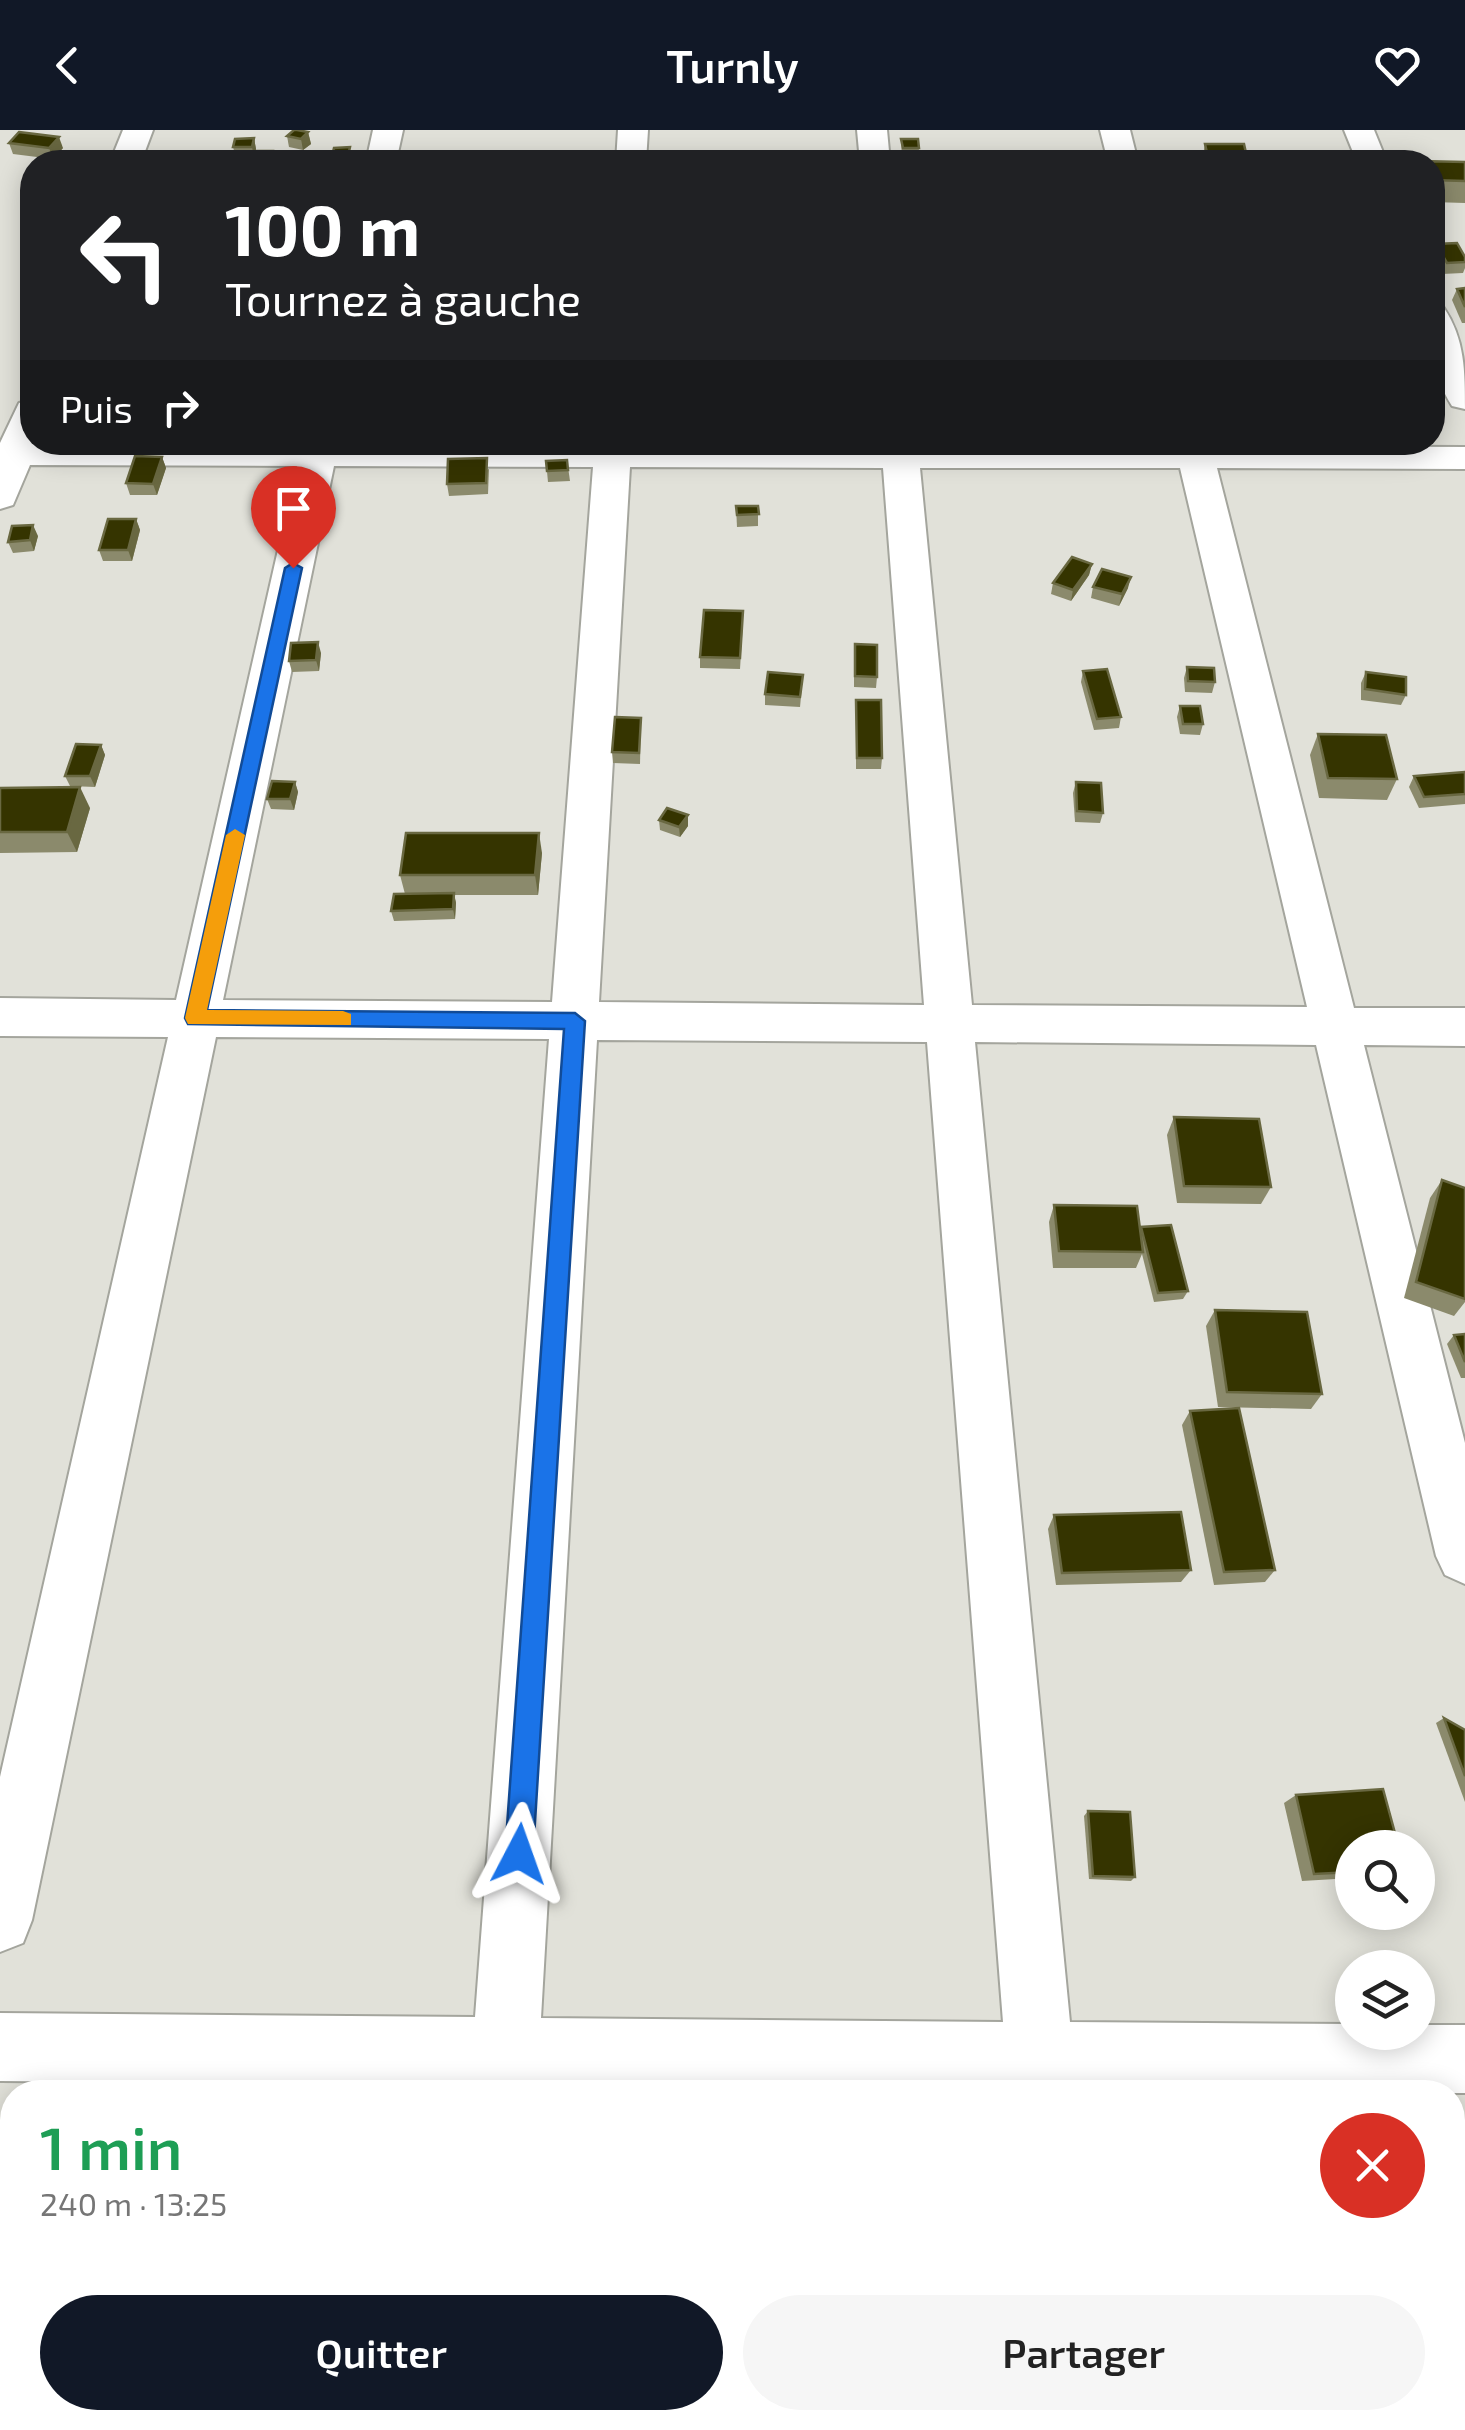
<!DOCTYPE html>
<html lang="fr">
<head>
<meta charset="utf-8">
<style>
	body { margin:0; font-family:"Exo 2",sans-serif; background:#f6f6f6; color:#222; height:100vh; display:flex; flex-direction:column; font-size:38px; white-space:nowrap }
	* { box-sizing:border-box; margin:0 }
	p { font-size:32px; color:#767676 }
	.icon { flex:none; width:55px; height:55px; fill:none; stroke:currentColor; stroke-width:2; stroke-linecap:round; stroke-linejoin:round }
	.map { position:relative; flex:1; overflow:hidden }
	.details { position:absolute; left:0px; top:1950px; width:1465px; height:350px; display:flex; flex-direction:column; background:#fff; border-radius:40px 40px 0 0; box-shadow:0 5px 25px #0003 }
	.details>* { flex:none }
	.banner { position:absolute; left:20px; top:20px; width:1425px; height:305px; border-radius:40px; box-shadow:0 5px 25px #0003; background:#202124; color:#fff; overflow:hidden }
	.buttons { position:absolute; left:1335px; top:1700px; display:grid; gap:20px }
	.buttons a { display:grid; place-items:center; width:100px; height:100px; border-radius:50%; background:#fff; box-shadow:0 5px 25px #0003; font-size:50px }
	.pin { position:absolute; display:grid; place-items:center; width:85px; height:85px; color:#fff; margin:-102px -42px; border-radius:50% 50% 50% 0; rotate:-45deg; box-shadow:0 0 10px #0007 }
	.pin .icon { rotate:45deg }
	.me { position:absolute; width:110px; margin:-55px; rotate:4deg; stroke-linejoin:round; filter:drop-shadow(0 0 8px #0008) }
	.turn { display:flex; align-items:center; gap:35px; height:210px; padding:0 40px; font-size:45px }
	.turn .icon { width:130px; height:130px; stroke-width:2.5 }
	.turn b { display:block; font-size:70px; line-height:85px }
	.then { display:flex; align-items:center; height:95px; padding:0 40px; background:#0003; gap:20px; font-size:38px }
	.round { display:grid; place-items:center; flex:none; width:105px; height:105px; border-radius:52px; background:#f6f6f6 }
	.head { display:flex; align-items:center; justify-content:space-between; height:170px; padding:0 40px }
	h1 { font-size:60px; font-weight:600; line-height:75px; color:#1e9e55 }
	.cta { display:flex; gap:20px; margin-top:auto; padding:20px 40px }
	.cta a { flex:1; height:115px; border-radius:60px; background:#111827; color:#fff; font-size:40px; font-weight:600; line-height:115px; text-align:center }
	.cta a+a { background:#f6f6f6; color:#222 }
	header { display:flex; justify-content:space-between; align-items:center; height:130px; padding:0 40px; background:#111827; color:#fff; font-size:45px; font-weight:600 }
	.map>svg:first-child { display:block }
</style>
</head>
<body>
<header><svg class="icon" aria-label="back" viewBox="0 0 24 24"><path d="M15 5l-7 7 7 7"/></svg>Turnly<svg class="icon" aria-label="heart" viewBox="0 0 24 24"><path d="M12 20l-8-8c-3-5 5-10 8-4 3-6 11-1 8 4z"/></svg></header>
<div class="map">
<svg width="1465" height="2300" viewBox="0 0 1465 2300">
	<rect width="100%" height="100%" fill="#e1e1d9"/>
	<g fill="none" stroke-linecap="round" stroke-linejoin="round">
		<defs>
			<g id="minor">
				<path d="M123 0H153L141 32H110Z"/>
				<path d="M373 0H403L396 32H366Z"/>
				<path d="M618 0H648L646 32H616Z"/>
				<path d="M857 0H887L890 32H860Z"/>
				<path d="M1100 0H1130L1138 32H1108Z"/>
				<path d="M1344 0H1374L1387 32H1357Z"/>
				<path d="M1432 175 1444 178C1465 209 1465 242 1465 279L1452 276C1431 244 1432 211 1432 175Z"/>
				<path d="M32 270V312L38 313 1175 316 1174 312H1210L1211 316 1465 317V339L1217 338 1354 878H1465V916L1364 915 1465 1313V1454L1445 1445 1436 1426 1316 915 975 912 1070 1892 1352 1894V1902H1418V1895H1465V1963L1009 1962V1959L537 1955V1962H469L470 1955 0 1951V1883L475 1887 549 909 216 907 32 1790 23 1813 0 1822V1647L168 907 0 906V868L176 870 297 336 30 335 13 375 0 379V313L19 273ZM334 336 593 337 552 872 223 870ZM630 337 883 338 924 875 599 872ZM920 338H1180L1307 877 972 875ZM597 910 927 912 1003 1892 541 1888Z"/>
				<path d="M445 2288H519L518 2300H444Z"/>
				<path d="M1034 2288H1108L1109 2300H1035Z"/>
			</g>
		</defs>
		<use href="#minor" stroke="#a4a59d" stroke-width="4"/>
		<use href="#minor" fill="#fff" fill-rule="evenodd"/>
	</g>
	<g fill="#8b8a6c">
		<path d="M308 2 311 14 303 20 289 17 287 6Z"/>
		<path d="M254 8 256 19 254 28H236L233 17Z"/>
		<path d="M901 9 919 18 918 29H902Z"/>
		<path d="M9 13 63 18 53 29 13 24Z"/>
		<path d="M1205 14 1248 32H1204L1203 25Z"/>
		<path d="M334 18 352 29 351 32H333L332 26Z"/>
		<path d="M1432 32H1465V73L1432 72Z"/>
		<path d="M1436 114 1465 127V138L1463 143 1442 144 1432 125Z"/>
		<path d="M1465 158V193H1462L1452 170 1457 159Z"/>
		<path d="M162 327 166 338 157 365H130L126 353Z"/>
		<path d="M567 330 570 351 548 352 546 331Z"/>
		<path d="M489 339 488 364 449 366 447 354Z"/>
		<path d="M736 376H758V396L737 397Z"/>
		<path d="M136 389 140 400 132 431H103L99 420Z"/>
		<path d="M38 406 34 421 13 423 8 412Z"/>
		<path d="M1092 434 1089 445 1071 471 1051 464 1053 453Z"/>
		<path d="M1093 457 1128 458 1119 476 1091 468Z"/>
		<path d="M743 492 740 539 700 538V527Z"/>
		<path d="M321 523 319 541 292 542 289 531Z"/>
		<path d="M854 525 877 547 876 558 854 557Z"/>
		<path d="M1187 537 1215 552 1212 563 1185 562 1184 548Z"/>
		<path d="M1083 541 1121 587 1119 598 1094 600 1081 552Z"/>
		<path d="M1366 542 1406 565 1401 575 1361 570V553Z"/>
		<path d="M802 556 800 577 765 575V564Z"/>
		<path d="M856 570 882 628 881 639H856Z"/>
		<path d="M1180 576 1203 594 1200 605 1180 604 1177 587Z"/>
		<path d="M641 588 640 634 613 633 612 622Z"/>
		<path d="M1318 604 1397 649 1387 670 1319 668 1310 625Z"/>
		<path d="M101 615 105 625 95 657 70 656 65 646Z"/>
		<path d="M1465 642V674L1419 678 1409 657 1414 646Z"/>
		<path d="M295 652 298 662 294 680 271 679 267 669Z"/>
		<path d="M1076 652 1103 683 1100 693 1075 692 1073 663Z"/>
		<path d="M0 658 90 678 77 722 0 723Z"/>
		<path d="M688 685V696L680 707 660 700 659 690Z"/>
		<path d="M542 723 538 765H454L456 773 455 789 394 791 391 781 405 764 400 745Z"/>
		<path d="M1174 987 1271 1057 1261 1074 1177 1073 1167 1005Z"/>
		<path d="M1442 1050 1465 1169V1172L1454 1186 1404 1168 1430 1068Z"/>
		<path d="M1054 1075 1140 1099 1141 1097 1188 1161 1183 1169 1154 1172 1142 1124 1136 1138H1053L1049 1092Z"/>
		<path d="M1215 1180 1322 1264 1311 1279 1218 1277 1206 1196Z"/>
		<path d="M1465 1204V1248H1461L1447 1214 1454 1205Z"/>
		<path d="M1190 1281 1275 1440 1265 1452 1214 1455 1182 1295Z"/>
		<path d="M1054 1385 1191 1440 1181 1452 1056 1455 1048 1399Z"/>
		<path d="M1444 1588 1465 1600V1672L1436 1593Z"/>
		<path d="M1296 1665 1352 1718V1748L1302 1751 1284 1673Z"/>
		<path d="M1088 1681 1135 1747 1131 1751 1089 1749 1084 1686Z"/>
		<path d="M1255 2288H1424L1426 2300H1257Z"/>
	</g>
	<g fill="#696841">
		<path d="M308 2 311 14 303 20 301 9Z"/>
		<path d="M59 7 63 18 53 29 49 18Z"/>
		<path d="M254 8 256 19 254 28 252 17Z"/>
		<path d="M162 327 166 338 157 365 153 354Z"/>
		<path d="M136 389 140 400 132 431 128 420Z"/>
		<path d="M33 395 38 406 34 421 30 410Z"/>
		<path d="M1092 434 1089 445 1071 471 1073 460Z"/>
		<path d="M1131 447 1128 458 1119 476 1122 464Z"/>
		<path d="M318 512 321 523 319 541 316 530Z"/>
		<path d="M101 615 105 625 95 657 90 646Z"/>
		<path d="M295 652 298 662 294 680 290 669Z"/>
		<path d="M80 657 90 678 77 722 67 702Z"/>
		<path d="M688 685V696L680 707 679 697Z"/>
		<path d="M539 703 542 723 538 765 535 745Z"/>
		<path d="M454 763 456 773 455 789 453 779Z"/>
		<path d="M0 2252 12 2257V2263L0 2291Z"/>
		<path d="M222 2288H234L233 2300H221Z"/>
	</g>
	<g fill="#353400" stroke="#696841" stroke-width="2.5">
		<path d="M294 0H297L308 2 301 9 287 6Z"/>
		<path d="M19 2 59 7 49 18 9 13Z"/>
		<path d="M254 8 252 17H233L235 9Z"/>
		<path d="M901 9H918L919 18H903Z"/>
		<path d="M1205 14H1244L1248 32H1209Z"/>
		<path d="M350 17 348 26H332L334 18Z"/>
		<path d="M256 21H273L271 32H254Z"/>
		<path d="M83 26 97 27 94 32H78Z"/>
		<path d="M1419 31 1465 32V51L1432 50V32Z"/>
		<path d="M1457 113 1465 127V132L1447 133 1436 114Z"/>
		<path d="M1465 158V177L1457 159Z"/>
		<path d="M135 326 162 327 153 354 126 353Z"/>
		<path d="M487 328 486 353 447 354 448 329Z"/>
		<path d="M567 330 568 340 547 341 546 331Z"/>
		<path d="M736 376H758L759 384 737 385Z"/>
		<path d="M108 389H136L128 420H99Z"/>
		<path d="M33 395 30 410 8 412 12 396Z"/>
		<path d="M1072 427 1092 434 1073 460 1053 453Z"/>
		<path d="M1102 439 1131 447 1122 464 1093 457Z"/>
		<path d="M704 480 743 481 740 528 700 527Z"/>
		<path d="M318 512 316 530 289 531 291 513Z"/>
		<path d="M855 514 877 515V547L855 546Z"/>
		<path d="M1187 537 1214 538 1215 552 1188 551Z"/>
		<path d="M1107 539 1121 587 1097 589 1083 541Z"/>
		<path d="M768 542 803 545 800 567 765 564Z"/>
		<path d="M1366 542 1406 547V565L1365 559Z"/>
		<path d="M856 570H881L882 628H857Z"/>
		<path d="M1180 576H1200L1203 594H1183Z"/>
		<path d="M615 587 641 588 639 623 612 622Z"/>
		<path d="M1318 604 1386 605 1397 649 1328 648Z"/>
		<path d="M76 614 101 615 90 646H65Z"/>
		<path d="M1465 642V664L1424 667 1414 646Z"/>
		<path d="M272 651 295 652 290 669H267Z"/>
		<path d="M1076 652 1101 653 1103 683 1077 681Z"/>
		<path d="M80 657 67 702H0V658Z"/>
		<path d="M667 678 688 685 679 697 659 690Z"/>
		<path d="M406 703H539L535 745H400Z"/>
		<path d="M454 763 453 779 391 781 394 764Z"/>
		<path d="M1174 987 1259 989 1271 1057 1184 1056Z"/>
		<path d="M1442 1050 1465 1058V1169L1416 1152Z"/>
		<path d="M1054 1075 1137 1076 1143 1122 1059 1121Z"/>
		<path d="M1171 1095 1188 1161 1158 1163 1141 1097Z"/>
		<path d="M1215 1180 1307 1182 1322 1264 1227 1262Z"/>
		<path d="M1465 1204V1232L1454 1205Z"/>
		<path d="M1239 1278 1275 1440 1224 1442 1190 1281Z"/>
		<path d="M1181 1382 1191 1440 1062 1443 1054 1385Z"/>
		<path d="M1444 1588 1465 1600V1646Z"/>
		<path d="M1383 1659 1399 1718H1352V1742L1314 1744 1296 1665Z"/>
		<path d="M1088 1681 1130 1682 1135 1747 1093 1746Z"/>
		<path d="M1452 2041H1465V2152L1452 2151Z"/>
		<path d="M0 2259 5 2261 0 2272Z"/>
		<path d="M160 2288H222L221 2300H158Z"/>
		<path d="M654 2288H746L745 2300 653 2293Z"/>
		<path d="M799 2288H848L846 2300H797Z"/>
		<path d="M1268 2288H1424L1426 2300H1270Z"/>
	</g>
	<path fill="#1a73e8" stroke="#114b97" stroke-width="2.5" d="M293 433 302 438 207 880 575 883 585 891 533 1724 529 1733 519 1737 510 1733 505 1724 564 899 188 894 185 888 285 438Z"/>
	<path fill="#f59e0b" d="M235 699 245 705 207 880 343 881 351 884V895L188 894 185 888 226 705Z"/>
</svg>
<div class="buttons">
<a><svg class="icon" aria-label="search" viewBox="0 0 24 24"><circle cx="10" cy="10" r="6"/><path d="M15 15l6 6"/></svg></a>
<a><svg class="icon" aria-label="layers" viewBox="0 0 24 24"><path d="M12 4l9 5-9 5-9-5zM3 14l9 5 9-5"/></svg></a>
</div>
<div class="pin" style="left:293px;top:438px;background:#d93025"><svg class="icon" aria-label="arrive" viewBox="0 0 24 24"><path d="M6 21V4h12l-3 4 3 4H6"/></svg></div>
<svg class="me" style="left:519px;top:1724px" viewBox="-20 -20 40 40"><path d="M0-17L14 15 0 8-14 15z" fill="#1a73e8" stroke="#fff" stroke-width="4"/></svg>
<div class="banner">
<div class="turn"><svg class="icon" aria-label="left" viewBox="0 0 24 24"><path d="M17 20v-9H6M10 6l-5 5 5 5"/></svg><div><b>100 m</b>Tournez à gauche</div></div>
<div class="then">Puis<svg class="icon" aria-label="right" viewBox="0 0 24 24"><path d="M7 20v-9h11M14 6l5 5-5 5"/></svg></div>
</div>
<section class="details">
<div class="head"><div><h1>1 min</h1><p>240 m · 13:25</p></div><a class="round" style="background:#d93025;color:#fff"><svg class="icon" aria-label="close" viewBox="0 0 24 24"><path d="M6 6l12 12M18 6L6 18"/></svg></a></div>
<div class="cta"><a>Quitter</a><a>Partager</a></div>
</section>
</div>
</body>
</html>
